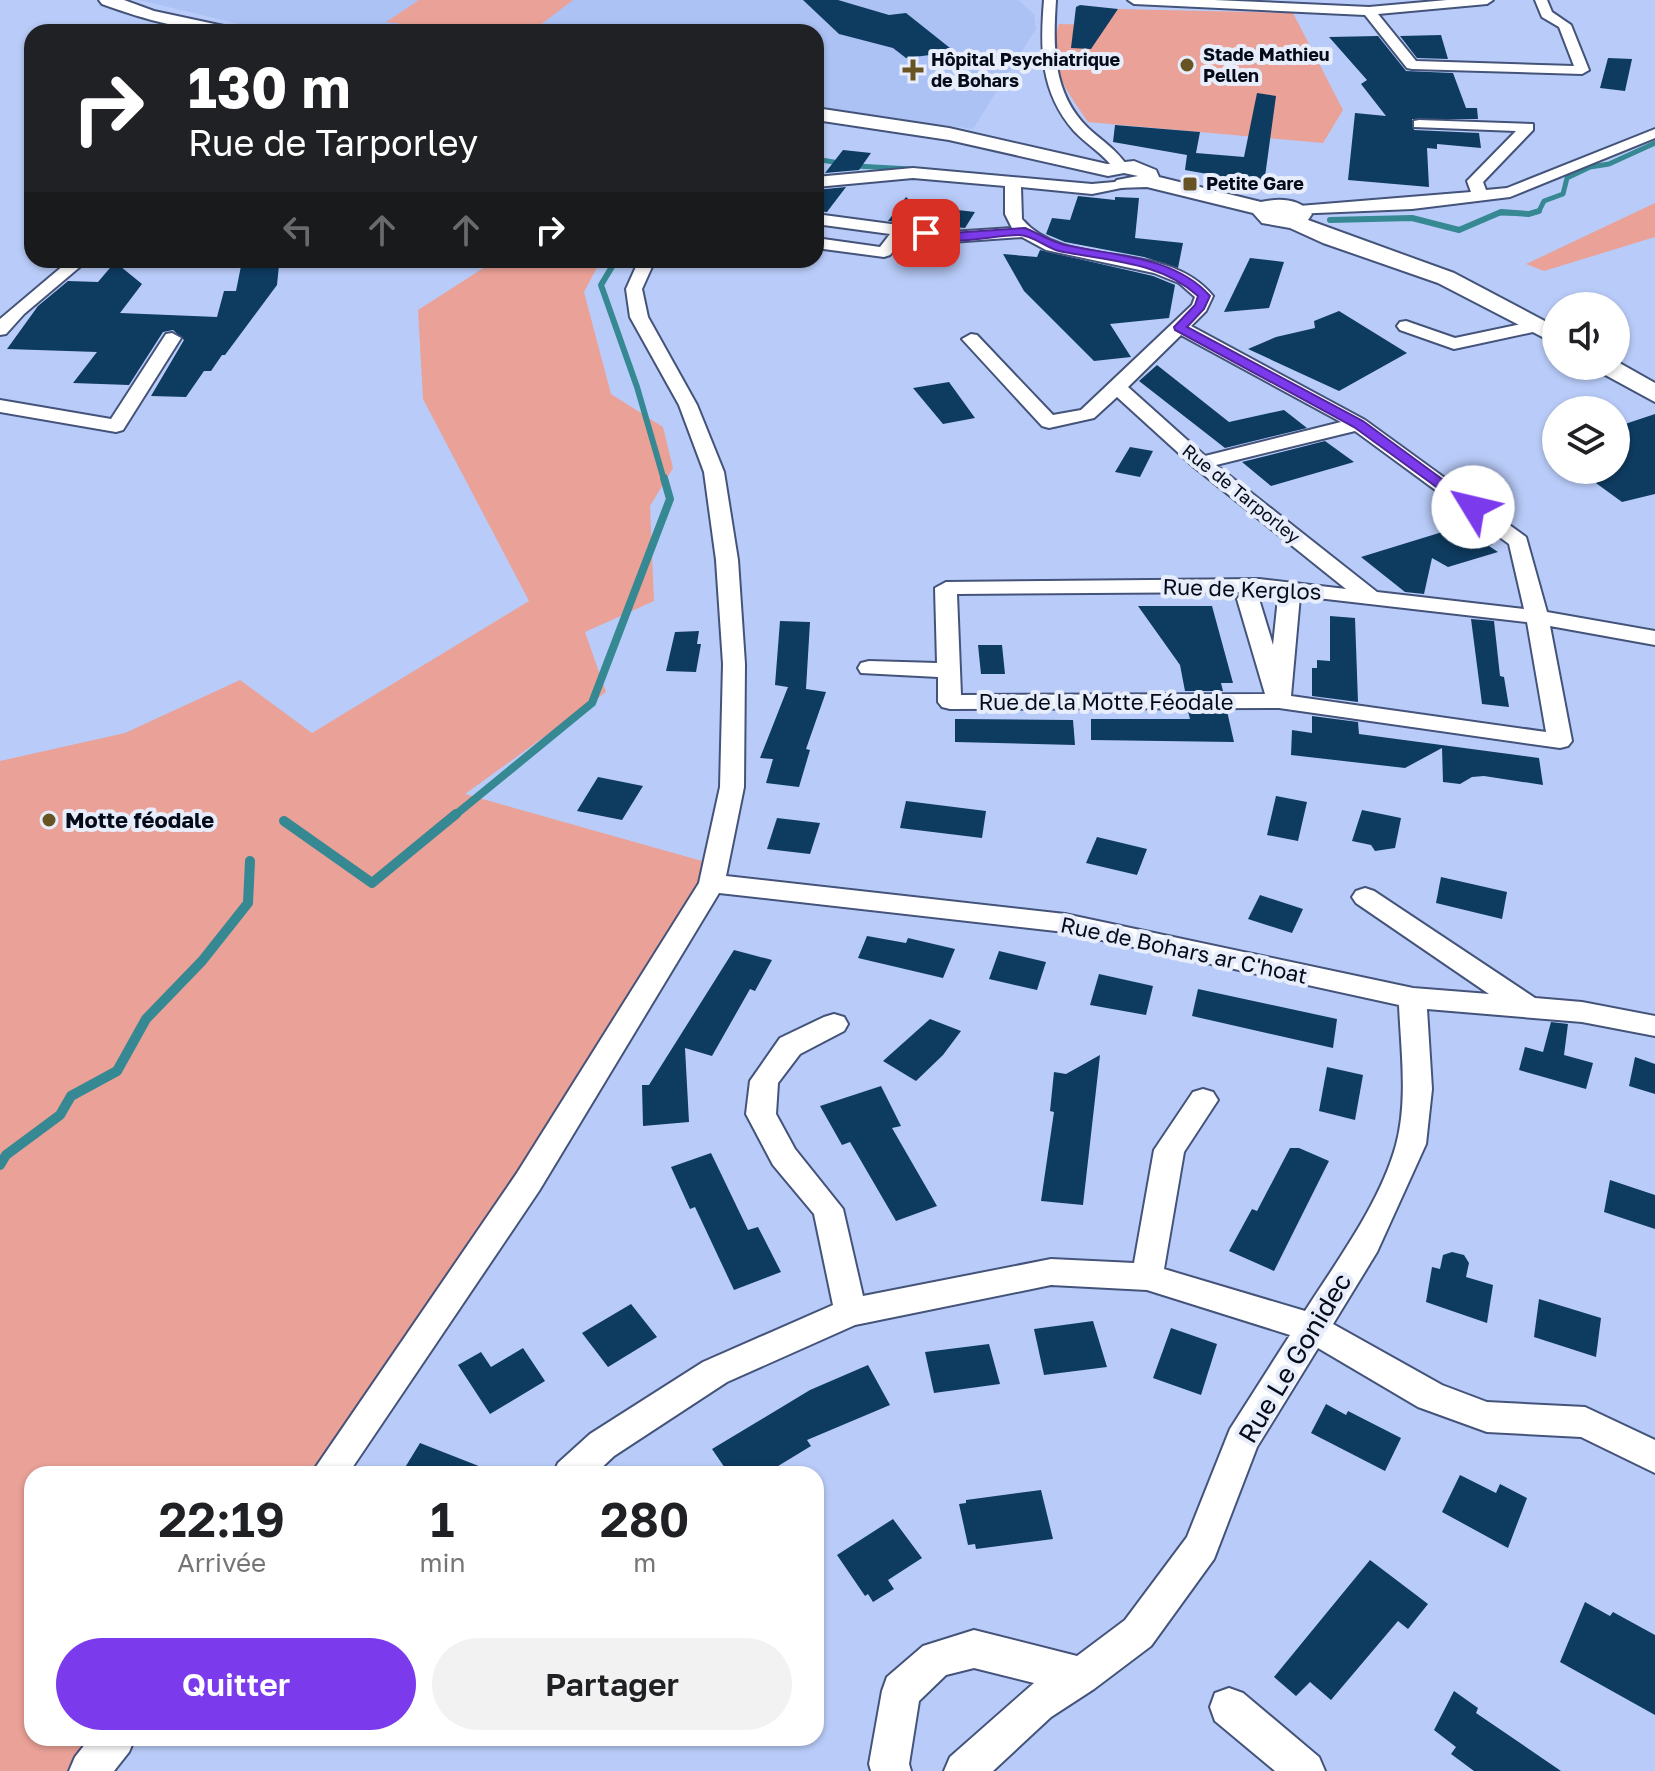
<!DOCTYPE html>
<html lang="fr">
<head>
<meta charset="utf-8">
<style>
	body { margin:0; font-family:"Golos Text",sans-serif; background:#f2f2f2; color:#202124; height:100vh; display:flex; flex-direction:column; font-size:30px; white-space:nowrap }
	* { box-sizing:border-box; margin:0 }
	p { font-size:26px; color:#757577 }
	.icon { flex:none; width:44px; height:44px; fill:none; stroke:currentColor; stroke-width:2; stroke-linecap:round; stroke-linejoin:round }
	.map { position:relative; flex:1; overflow:hidden }
	.sheet { position:absolute; left:24px; top:1466px; width:800px; height:280px; display:flex; flex-direction:column; background:#fff; border-radius:24px; box-shadow:0 2px 6px #0004 }
	.sheet>* { flex:none }
	.guide { position:absolute; left:24px; top:24px; width:800px; height:244px; border-radius:24px; box-shadow:0 2px 6px #0004; background:#202124; color:#fff; overflow:hidden }
	.buttons { position:absolute; left:1542px; top:292px; display:grid; gap:16px }
	.buttons a { display:grid; place-items:center; width:88px; height:88px; border-radius:50%; background:#fff; box-shadow:0 2px 6px #0004; font-size:40px }
	.pin { position:absolute; display:grid; place-items:center; width:68px; height:68px; color:#fff; margin:-34px; border-radius:16px; box-shadow:0 4px 12px #0006 }
	.me { position:absolute; width:88px; margin:-44px; rotate:306deg; stroke-linejoin:round; filter:drop-shadow(0 0 6px #0008) }
	.turn { display:flex; align-items:center; gap:28px; height:168px; padding:0 32px; font-size:36px }
	.turn .icon { width:104px; height:104px; stroke-width:2.5 }
	.turn b { display:block; font-size:56px; line-height:68px }
	.lanes { display:flex; align-items:center; height:76px; padding:0 32px; background:#0003; justify-content:center; gap:40px; direction:ltr }
	.lanes .off { opacity:.35 }
	.eta { display:flex; justify-content:space-evenly; align-items:center; height:136px; text-align:center }
	.eta b { font-size:48px; font-weight:600; line-height:56px }
	.primary-button { display:flex; gap:16px; margin-top:auto; padding:16px 32px }
	.primary-button a { flex:1; height:92px; border-radius:48px; background:#7c3aed; color:#fff; font-size:32px; font-weight:600; line-height:92px; text-align:center }
	.primary-button a+a { background:#f2f2f2; color:#202124 }
	.map>svg:first-child { display:block }
</style>
</head>
<body>
<div class="map">
<svg width="1655" height="1771" viewBox="0 0 1655 1771">
	<rect width="100%" height="100%" fill="#b9ccf9"/>
	<path fill="#acc1f4" d="M139 0H1018L1034 14 1036 29 973 129 816 107V32H273Z"/>
	<g fill="#eaa197">
		<path d="M419 0H573L531 32H469L386 22Z"/>
		<path d="M1118 9 1293 13 1343 110 1323 143 1088 122C1066 89 1045 66 1059 24L1100 25Z"/>
		<path d="M1655 203V237L1544 271 1526 264Z"/>
		<path d="M496 260H601L584 292 611 394 663 427 673 468 650 506 654 601 585 632 606 692 465 794 709 863 526 1213 343 1474H32V1738H120L92 1771H0V761L125 733 240 680 312 733 529 601 423 399 418 310Z"/>
	</g>
	<g fill="none" stroke-linecap="round" stroke-linejoin="round">
		<g stroke="#368893" stroke-width="5">
			<path d="M816 159 856 166 911 169"/>
			<path d="M1499 213H1515"/>
			<path d="M1532 213 1539 211 1544 201 1563 194 1567 178 1590 167 1609 164 1655 143"/>
		</g>
		<g stroke="#368893" stroke-width="6">
			<path d="M1330 220 1412 218 1459 230 1501 212 1529 214 1539 211"/>
			<path d="M616 260 601 285 637 387 664 480"/>
		</g>
		<path stroke="#368893" stroke-width="8" d="M454 816 592 703 670 499 664 478"/>
		<g stroke="#368893" stroke-width="10">
			<path d="M284 821 372 883 456 814"/>
			<path d="M0 1165 6 1155 60 1115 71 1096 117 1071 146 1019 202 961 248 903 250 861"/>
		</g>
	</g>
	<g fill="#0e3b60">
		<path d="M803 0H838L889 15 906 13 950 48 936 52 938 54 906 58 893 48 839 34Z"/>
		<path d="M1080 5 1118 9 1091 49 1071 48 1076 7Z"/>
		<path d="M1441 35 1448 59 1417 58 1400 36Z"/>
		<path d="M1378 36 1406 71 1453 73 1466 108H1477L1478 119H1412L1414 130 1479 133 1481 148 1437 144V149L1427 148 1429 187 1348 180 1355 113 1386 116 1361 84 1367 80 1329 37Z"/>
		<path d="M1608 58 1632 59 1625 91 1600 88Z"/>
		<path d="M1257 93 1276 96 1264 184 1185 170 1187 155 1113 142 1115 125 1200 132 1196 153 1244 157Z"/>
		<path d="M843 150 871 153 859 170 825 173Z"/>
		<path d="M846 187 827 212 816 211V190Z"/>
		<path d="M1078 196 1115 200V197L1139 198 1135 238 1183 243 1178 268 1144 257 1065 242 1046 234 1052 218 1070 220Z"/>
		<path d="M906 197 915 205 975 212 965 228 888 221Z"/>
		<path d="M907 239 951 245H955L943 264 919 262 904 243Z"/>
		<path d="M1040 250 1153 276 1175 285 1169 318 1110 324 1131 357 1094 361 1024 291 1003 254 1037 257Z"/>
		<path d="M1250 258 1284 262 1269 308 1224 312Z"/>
		<path d="M115 262 142 284 120 313 217 317 224 291H236L241 266 279 265 277 285 225 355H222L211 371H204L186 397 151 396 184 340 173 330 163 332 129 385 73 383 97 352 7 349 38 306 68 281 98 282Z"/>
		<path d="M1339 311 1407 353 1339 391 1248 349 1276 337 1315 328 1314 321Z"/>
		<path d="M1157 365 1229 422 1284 410 1307 428 1225 448 1139 381Z"/>
		<path d="M949 382 975 418 943 424 913 388Z"/>
		<path d="M1655 414V494L1622 502 1589 478V470H1616V427Z"/>
		<path d="M1325 441 1354 462 1271 486 1242 462Z"/>
		<path d="M1130 447 1153 451 1140 477 1115 472Z"/>
		<path d="M1465 525 1493 544 1489 546 1498 552 1448 567 1432 558 1424 594 1405 592 1361 557Z"/>
		<path d="M1138 606H1212L1233 683H1221L1223 691H1185L1180 665Z"/>
		<path d="M1330 616 1355 618 1358 702 1312 696V668H1317V660L1330 661Z"/>
		<path d="M1471 619 1494 621 1500 676 1504 677 1509 707 1482 704Z"/>
		<path d="M780 621 810 622 806 689 826 692 806 749 810 750 799 787 766 783 773 759 760 758 788 687 800 689 775 685Z"/>
		<path d="M699 631 697 644H701L696 672 666 671 675 632Z"/>
		<path d="M978 645H1002L1005 674H981Z"/>
		<path d="M1188 711H1227L1234 742 1091 740V719H1190Z"/>
		<path d="M1312 716 1358 722 1359 734 1539 758 1543 785 1484 776 1472 777 1460 784 1443 782 1442 748 1405 768 1291 755 1292 730 1312 733Z"/>
		<path d="M955 719 1073 720 1075 745 955 742Z"/>
		<path d="M598 777 643 786 622 820 577 811Z"/>
		<path d="M1276 796 1307 802 1298 841 1267 835Z"/>
		<path d="M906 801 986 811 982 838 900 828Z"/>
		<path d="M1362 810 1401 818 1395 848 1375 851 1371 845 1352 841Z"/>
		<path d="M777 818 820 823 810 854 767 849Z"/>
		<path d="M1097 837 1147 849 1137 875 1086 863Z"/>
		<path d="M1441 877 1507 892 1502 919 1436 903Z"/>
		<path d="M1260 895 1303 909 1292 933 1248 919Z"/>
		<path d="M867 936 906 943 908 938 955 949 943 978 858 958Z"/>
		<path d="M734 950 772 960 755 991 750 989 712 1056 685 1048 689 1122 643 1126 642 1085H649Z"/>
		<path d="M999 951 1046 962 1037 990 989 979Z"/>
		<path d="M1099 974 1153 986 1146 1015 1090 1005Z"/>
		<path d="M1198 989 1337 1019 1333 1048 1192 1016Z"/>
		<path d="M930 1019 961 1031 943 1055 916 1081 883 1061Z"/>
		<path d="M1551 1022 1568 1024 1564 1055 1593 1063 1586 1089 1519 1070 1525 1047 1543 1052Z"/>
		<path d="M1100 1055 1083 1205 1041 1201 1054 1112 1050 1111 1054 1072 1066 1074Z"/>
		<path d="M1635 1057 1655 1064V1094L1629 1086Z"/>
		<path d="M1327 1067 1363 1075 1355 1120 1319 1111Z"/>
		<path d="M881 1086 901 1126 892 1128 937 1206 896 1221 850 1142 842 1145 820 1106Z"/>
		<path d="M1290 1148H1299L1329 1161 1274 1271 1229 1251 1252 1209 1257 1211Z"/>
		<path d="M711 1153 748 1230 758 1227 781 1272 734 1290 695 1207 690 1209 671 1167Z"/>
		<path d="M1610 1180 1655 1195V1229L1604 1212Z"/>
		<path d="M1452 1252 1464 1255 1469 1263 1466 1277 1493 1285 1487 1323 1426 1302 1432 1267 1440 1269 1443 1255Z"/>
		<path d="M1539 1299 1601 1318 1596 1357 1534 1337Z"/>
		<path d="M631 1304 657 1337 608 1367 582 1333Z"/>
		<path d="M1093 1321 1107 1367 1044 1375 1034 1329Z"/>
		<path d="M1171 1328 1217 1344 1201 1395 1153 1378Z"/>
		<path d="M989 1344 1000 1384 934 1393 925 1352Z"/>
		<path d="M523 1348 545 1381 490 1414 458 1365 481 1352 491 1367Z"/>
		<path d="M868 1365 890 1405 807 1440 811 1446 765 1474H729L712 1449 810 1390Z"/>
		<path d="M1326 1404 1346 1415 1348 1411 1401 1438 1385 1471 1311 1433Z"/>
		<path d="M420 1443 494 1472 493 1474H401Z"/>
		<path d="M1460 1475 1496 1493 1500 1484 1527 1498 1508 1548 1442 1512Z"/>
		<path d="M1041 1490 1053 1539 976 1549 975 1544 968 1545 959 1504 966 1503V1500Z"/>
		<path d="M893 1519 922 1558 888 1580 894 1589 873 1602 868 1594 865 1596 837 1555Z"/>
		<path d="M1370 1560 1428 1604 1408 1629 1398 1621 1331 1700 1310 1682 1296 1696 1274 1677Z"/>
		<path d="M1585 1602 1610 1616 1613 1612 1655 1635V1715L1560 1662Z"/>
		<path d="M1454 1691 1478 1708 1476 1713 1561 1771H1474L1451 1754 1456 1747 1434 1730Z"/>
	</g>
	<g fill="none" stroke-linecap="round" stroke-linejoin="round">
		<defs>
			<g id="street">
				<path d="M1044 0H1056C1053 46 1052 93 1088 128 1102 141 1117 150 1128 167L1125 170H1115C1104 154 1087 145 1074 131 1040 92 1040 49 1044 0Z"/>
				<path d="M1128 0H1214L1369 7 1447 0H1493L1487 4 1378 14 1416 61 1574 66 1559 27 1542 17 1535 0H1547L1552 12 1571 25 1589 70 1582 74 1412 69 1407 68 1365 15 1134 4Z"/>
				<path d="M1419 120 1533 124V130L1483 182 1486 190 1507 188 1655 129V138L1510 197 1412 209 1293 214 1291 211 1299 206 1471 192 1467 181 1470 178 1516 131 1414 127V121Z"/>
				<path d="M913 168 1092 184 1126 181V187L1092 194 1021 187 1022 219C1067 272 1165 237 1213 296L1206 311 1191 326 1365 420 1526 537 1547 612 1655 631V645L1550 626 1572 741 1568 746 1560 748 1279 708 950 709 942 707 938 702V677L861 673 858 668 861 663 869 661 937 663 935 588 946 582 1259 579 1346 589 1194 467 1117 397 1094 418 1049 428 1042 426 962 339 971 334 977 335 1053 415 1081 410 1192 305 1195 297 1179 283 1154 273 1046 250 1022 237 951 242 906 236 890 255 884 257 816 248V238L880 247 890 234 816 224V214L951 232 1012 228 1005 214V186L913 178 816 187V177ZM1181 335 1341 422 1205 456 1128 387ZM1355 431 1509 544 1524 609 1377 592 1216 465ZM1243 592 1237 599 1265 694 961 695 957 594ZM1264 593 1278 598 1273 645 1259 599ZM1300 596 1527 622 1546 732 1291 696Z"/>
				<path d="M70 260H88L24 314 6 334 0 335V319Z"/>
				<path d="M639 260H655L642 289 648 317 697 405 724 472 738 560 745 664 744 787 726 876 1065 914 1413 988 1489 994 1356 903 1352 897 1356 891 1365 888 1374 891 1535 998 1582 1002 1655 1016V1036L1582 1022 1427 1009 1432 1089 1426 1144 1377 1252 1333 1324 1442 1385 1487 1402 1585 1407 1655 1440V1473L1581 1437 1487 1432 1418 1407 1318 1348 1257 1447 1214 1559 1151 1646 1094 1689 1051 1717 993 1771H944L950 1757 1034 1683 974 1668 946 1675 919 1701 909 1764 911 1771H871L869 1764 882 1691 887 1677 923 1646 974 1630 1077 1656 1125 1620 1187 1537 1230 1429 1290 1335 1147 1290 1051 1285 855 1325 727 1382 614 1456 595 1474H553L558 1463 590 1434 703 1362 833 1305 814 1214 773 1165 746 1114 750 1081 780 1038 824 1017 834 1014 844 1017 848 1024 844 1031 800 1054 778 1083 776 1114 795 1149 843 1209 863 1296 1051 1259 1134 1263 1154 1150 1193 1092 1203 1089 1213 1092 1218 1100 1184 1152 1164 1269 1305 1311C1337 1261 1380 1203 1396 1145 1408 1101 1401 1051 1399 1005L1065 932 719 893 539 1191 348 1474H311L517 1173 699 883 720 787 723 664 716 560 704 472 679 405 630 317 626 289Z"/>
				<path d="M1406 321 1455 338 1536 321 1545 326 1542 330 1454 349 1400 330 1397 326 1400 322Z"/>
				<path d="M172 333 181 338 123 430 116 432 0 412V400L111 419 166 334Z"/>
				<path d="M1229 1688 1243 1693 1319 1757 1325 1771H1275L1215 1721 1210 1707 1215 1693Z"/>
				<path d="M90 1738H135L129 1752 114 1771H69L75 1757Z"/>
			</g>
			<g id="secondary">
				<path d="M99 0H124L154 11 233 28 236 32C189 32 146 20 102 4Z"/>
				<path d="M816 108 949 128 1107 164 1134 161 1156 170 1159 177 1261 202C1279 198 1299 198 1312 214L1308 220 1454 273 1556 327V344L1438 283 1323 243 1290 228 1262 223 1253 213 1147 187 1117 188 1113 184 1117 180 1138 176 1124 173 1108 176 949 140 816 120Z"/>
				<path d="M1616 361 1655 383V402L1598 371 1594 366H1616Z"/>
			</g>
		</defs>
		<use href="#street" stroke="#445379" stroke-width="4"/>
		<use href="#secondary" stroke="#445379" stroke-width="4"/>
		<use href="#street" fill="#fff" fill-rule="evenodd"/>
		<use href="#secondary" fill="#fff" fill-rule="evenodd"/>
	</g>
	<path fill="#7c3aed" stroke="#51269a" stroke-width="2" d="M1025 228C1038 233 1051 242 1065 245 1114 256 1175 256 1210 296L1204 309 1187 327 1363 421 1480 507 1473 512 1468 510 1354 427 1175 330 1174 327 1195 305 1198 296C1160 261 1107 261 1059 251 1045 247 1032 235 1019 235 990 235 946 249 921 233L926 230 951 233Z"/>
	<g fill="#685422" stroke="#e7edfb" stroke-width="3">
		<circle cx="1187" cy="65" r="8"/>
		<path d="M909 58h8v8h8v8h-8v8h-8v-8h-8v-8h8z"/>
		<rect x="1182" y="176" width="16" height="16" rx="4"/>
		<circle cx="49" cy="820" r="8"/>
	</g>
	<g text-anchor="middle" stroke-width="8" stroke-linejoin="round" paint-order="stroke">
		<g font-size="18" font-weight="bold" fill="#060b19" stroke="#e7edfb" text-anchor="start">
			<text x="1203" y="61">Stade Mathieu<tspan x="1203" dy="21">Pellen</tspan></text>
			<text x="931" y="66">Hôpital Psychiatrique<tspan x="931" dy="21">de Bohars</tspan></text>
			<text x="1206" y="190">Petite Gare</text>
		</g>
		<g font-size="18" fill="#060b19" stroke="#e7edfb">
			<text transform="translate(1241 494) rotate(39)" y="6">Rue de Tarporley</text>
		</g>
		<g font-size="22" fill="#060b19" stroke="#e7edfb">
			<text transform="translate(1242 589) rotate(2)" y="8">Rue de Kerglos</text>
			<text x="1106" y="710">Rue de la Motte Féodale</text>
			<text transform="translate(1184 950) rotate(12)" y="8">Rue de Bohars ar C'hoat</text>
		</g>
		<g font-size="22" font-weight="bold" fill="#060b19" stroke="#e7edfb" text-anchor="start">
			<text x="65" y="828">Motte féodale</text>
		</g>
		<g font-size="26" fill="#060b19" stroke="#e7edfb">
			<text transform="translate(1295 1358) rotate(-59)" y="9">Rue Le Gonidec</text>
		</g>
	</g>
</svg>
<div class="buttons">
<a><svg class="icon" aria-label="sound" viewBox="0 0 24 24"><path d="M4 9h4l5-4v14l-5-4H4zM17 9q2 3 0 6"/></svg></a>
<a><svg class="icon" aria-label="layers" viewBox="0 0 24 24"><path d="M12 4l9 5-9 5-9-5zM3 14l9 5 9-5"/></svg></a>
</div>
<div class="pin" style="left:926px;top:233px;background:#d93025"><svg class="icon" aria-label="arrive" viewBox="0 0 24 24"><path d="M6 21V4h12l-3 4 3 4H6"/></svg></div>
<svg class="me" style="left:1473px;top:507px" viewBox="-20 -20 40 40"><circle r="19" fill="#fff"/><path d="M0-13L10 11 0 6-10 11z" fill="#7c3aed"/></svg>
<div class="guide">
<div class="turn"><svg class="icon" aria-label="right" viewBox="0 0 24 24"><path d="M7 20v-9h11M14 6l5 5-5 5"/></svg><div><b>130 m</b>Rue de Tarporley</div></div>
<div class="lanes"><svg class="icon off" aria-label="left" viewBox="0 0 24 24"><path d="M17 20v-9H6M10 6l-5 5 5 5"/></svg><svg class="icon off" aria-label="ahead" viewBox="0 0 24 24"><path d="M12 20V5M6 11l6-6 6 6"/></svg><svg class="icon off" aria-label="ahead" viewBox="0 0 24 24"><path d="M12 20V5M6 11l6-6 6 6"/></svg><svg class="icon" aria-label="right" viewBox="0 0 24 24"><path d="M7 20v-9h11M14 6l5 5-5 5"/></svg></div>
</div>
<section class="sheet">
<div class="eta">
<div><b>22:19</b><p>Arrivée</p></div>
<div><b>1</b><p>min</p></div>
<div><b>280</b><p>m</p></div>
</div>
<div class="primary-button"><a>Quitter</a><a>Partager</a></div>
</section>
</div>
</body>
</html>
